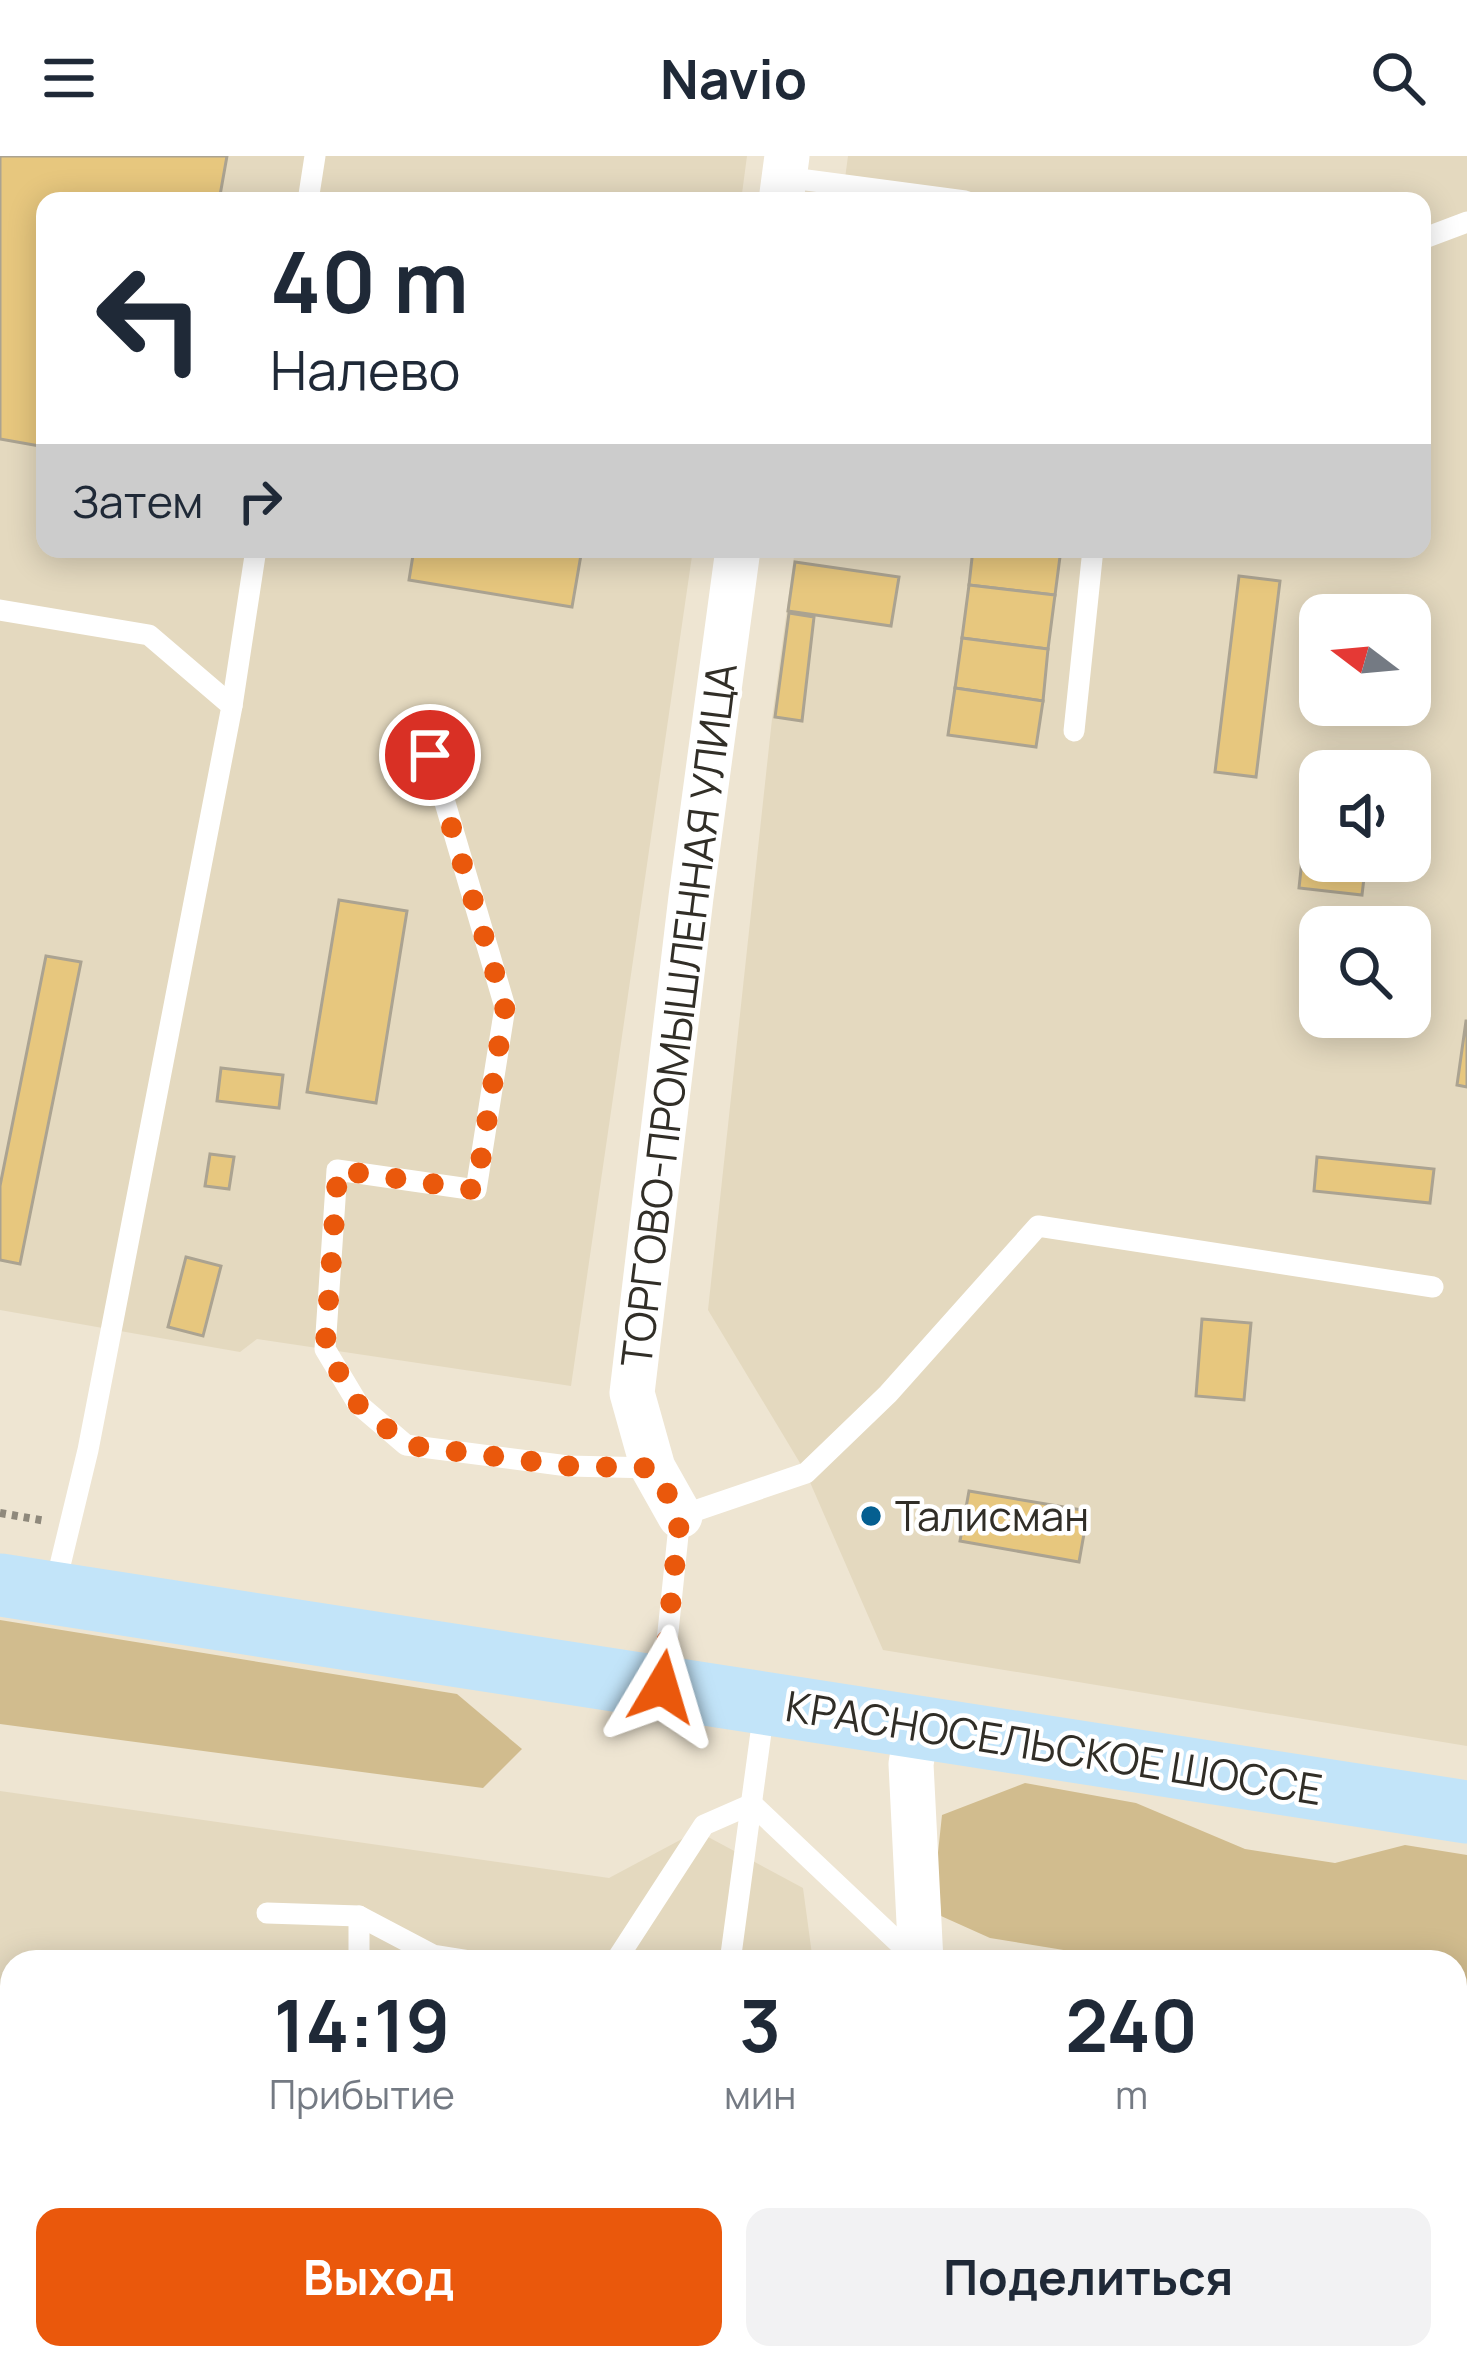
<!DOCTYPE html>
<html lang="ru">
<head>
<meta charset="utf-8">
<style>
	body { margin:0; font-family:Manrope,sans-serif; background:#f2f2f3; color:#1f2937; height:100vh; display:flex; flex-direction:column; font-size:45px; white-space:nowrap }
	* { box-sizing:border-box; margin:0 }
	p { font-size:39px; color:#747a83 }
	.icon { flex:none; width:66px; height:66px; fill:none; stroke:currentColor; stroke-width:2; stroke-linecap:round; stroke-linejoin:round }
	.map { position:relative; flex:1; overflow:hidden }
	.side { position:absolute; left:0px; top:1794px; width:1467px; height:420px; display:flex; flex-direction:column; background:#fff; border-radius:36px 36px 0 0; box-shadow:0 6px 30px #0003 }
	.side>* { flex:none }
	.banner { position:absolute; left:36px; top:36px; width:1395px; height:366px; border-radius:24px; box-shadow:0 6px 30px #0003; background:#fff; color:#1f2937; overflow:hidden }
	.needle { width:78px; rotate:286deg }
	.tools { position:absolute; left:1299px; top:438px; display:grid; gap:24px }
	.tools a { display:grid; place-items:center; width:132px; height:132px; border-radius:24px; background:#fff; box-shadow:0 6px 30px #0003; font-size:60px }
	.pin { position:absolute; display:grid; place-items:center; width:102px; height:102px; color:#fff; margin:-51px; border:6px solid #fff; border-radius:50%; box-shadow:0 3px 12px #0007 }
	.me { position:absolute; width:132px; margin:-66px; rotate:7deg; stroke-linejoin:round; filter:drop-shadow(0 0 9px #0008) }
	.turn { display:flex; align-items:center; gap:42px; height:252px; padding:0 36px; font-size:54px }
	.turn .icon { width:156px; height:156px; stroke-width:2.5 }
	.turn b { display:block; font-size:84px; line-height:102px }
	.then { display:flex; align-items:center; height:114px; padding:0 36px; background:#0003; gap:24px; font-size:45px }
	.eta { display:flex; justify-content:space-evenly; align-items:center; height:204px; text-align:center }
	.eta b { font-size:72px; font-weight:700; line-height:84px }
	.action { display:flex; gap:24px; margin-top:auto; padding:24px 36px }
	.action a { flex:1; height:138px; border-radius:24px; background:#ea580c; color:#fff; font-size:48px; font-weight:700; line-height:138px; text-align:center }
	.action a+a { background:#f2f2f3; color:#1f2937 }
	header { display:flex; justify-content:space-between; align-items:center; height:156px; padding:0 36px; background:#fff; font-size:54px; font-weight:700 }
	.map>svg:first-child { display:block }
</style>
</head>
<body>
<header><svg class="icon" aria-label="menu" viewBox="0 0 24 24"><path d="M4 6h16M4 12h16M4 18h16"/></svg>Navio<svg class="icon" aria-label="search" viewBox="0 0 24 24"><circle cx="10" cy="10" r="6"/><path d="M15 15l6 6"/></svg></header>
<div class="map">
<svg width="1467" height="2214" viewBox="0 0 1467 2214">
	<rect width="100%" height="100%" fill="#eee5d2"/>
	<g fill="#e4d9bf" fill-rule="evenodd">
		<path d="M0 0H747L741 45H45V393H693L571 1230 257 1183 240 1196 0 1154Z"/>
		<path d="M848 0H1467V1590L883 1494 806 1317 708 1154 772 563 795 393H1422V45H842ZM1320 459H1410V549H1320ZM1320 615H1410V705H1320ZM1320 771H1410V861H1320Z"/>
		<path d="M0 1635 609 1722 697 1675 803 1732 813 1806H12V2202H866L867 2214H0Z"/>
		<path d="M1455 1873 1467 1875V2214H996L994 2202H1455Z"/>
	</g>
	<g fill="#d1bc8e">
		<path d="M0 1464 457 1538 522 1593 483 1632 0 1568Z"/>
		<path d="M1025 1627 1136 1647 1245 1693 1335 1707 1405 1689 1467 1699V1860L1455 1858V1806H1137L990 1782 941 1760 937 1706 942 1659Z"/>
	</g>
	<g fill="#e7c77e" stroke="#aba391" stroke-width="3">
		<path d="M0 0H227L219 45H45V291L0 283Z"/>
		<path d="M414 393H582L572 451 409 424Z"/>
		<path d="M973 393H1061L1055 439 969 429Z"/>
		<path d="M795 406 899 421 891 470 788 455Z"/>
		<path d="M1239 420 1280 425 1256 621 1215 616Z"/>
		<path d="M969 429 1055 439 1048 493 962 482Z"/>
		<path d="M789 457 814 461 802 565 775 561Z"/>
		<path d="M962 482 1048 493 1043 545 955 532Z"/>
		<path d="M955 532 1043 545 1036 591 948 579Z"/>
		<path d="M1304 685 1320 687V705H1366L1362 739 1299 732Z"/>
		<path d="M339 744 407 755 376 947 307 936Z"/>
		<path d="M46 800 81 806 20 1108 0 1104V1030Z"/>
		<path d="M1466 865H1467V931L1457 929Z"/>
		<path d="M221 912 283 919 279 952 217 945Z"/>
		<path d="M210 998 234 1001 229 1033 205 1030Z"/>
		<path d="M1317 1001 1434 1013 1430 1047 1314 1035Z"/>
		<path d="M186 1101 221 1110 203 1180 168 1171Z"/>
		<path d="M1202 1163 1251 1167 1244 1244 1196 1240Z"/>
		<path d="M969 1335 1088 1355 1079 1406 960 1385Z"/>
	</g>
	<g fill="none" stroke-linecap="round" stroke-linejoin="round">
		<path stroke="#8f897c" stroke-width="8" stroke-dasharray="6 6" stroke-linecap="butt" d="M0 1357 46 1365"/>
		<g stroke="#fff" stroke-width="21">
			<path d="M784 21 965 45"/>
			<path d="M308 45 315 0"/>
			<path d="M1422 83 1467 66"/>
			<path d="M0 454 149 479 232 550 88 1294 55 1430"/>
			<path d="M232 550 256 393"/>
			<path d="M1074 575 1093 393"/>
			<path d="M431 599 505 851 476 1034 337 1014 325 1193 358 1248 406 1289 568 1310 653 1312"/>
			<path d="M663 1524 680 1360 806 1317 888 1238 1038 1070 1433 1131"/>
			<path d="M267 1757 359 1760 433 1799 477 1806"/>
			<path d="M359 1806V1760"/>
			<path d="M615 1806 704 1669 752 1648 917 1804"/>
			<path d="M730 1806 764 1554"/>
			<path d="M321 2202V2214"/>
			<path d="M581 2214 583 2202"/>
			<path d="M673 2214 674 2202"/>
		</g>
		<g stroke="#fff" stroke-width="45">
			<path d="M781 45 787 0"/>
			<path d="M680 1360 653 1312 632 1237 691 741 738 393"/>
			<path d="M917 1572 911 1608 921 1806"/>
			<path d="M953 2202 955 2214"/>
		</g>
		<path stroke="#c2e4f9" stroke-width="63" d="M0 1429 1467 1656"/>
	</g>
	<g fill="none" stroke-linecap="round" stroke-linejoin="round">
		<path stroke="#ea580c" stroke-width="21" stroke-dasharray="0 37.8" d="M430 599 505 851 476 1034 338 1014 325 1193 358 1248 406 1289 568 1310 653 1312 680 1360 662 1531"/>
	</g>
	<circle fill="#055f90" stroke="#fff" stroke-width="4.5" cx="871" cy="1360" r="12"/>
	<g text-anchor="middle" stroke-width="9" stroke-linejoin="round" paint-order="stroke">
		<g font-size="42" fill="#312e27" stroke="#fff">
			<text transform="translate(679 859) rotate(-83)" y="15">ТОРГОВО-ПРОМЫШЛЕННАЯ УЛИЦА</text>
			<text transform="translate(1054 1592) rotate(9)" y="15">КРАСНОСЕЛЬСКОЕ ШОССЕ</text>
		</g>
		<g font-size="42" fill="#312e27" stroke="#fff" text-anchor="start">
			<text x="895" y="1375">Талисман</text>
		</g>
	</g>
</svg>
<div class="tools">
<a><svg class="needle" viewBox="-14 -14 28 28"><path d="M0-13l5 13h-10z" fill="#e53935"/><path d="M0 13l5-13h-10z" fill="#747a83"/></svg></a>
<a><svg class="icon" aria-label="sound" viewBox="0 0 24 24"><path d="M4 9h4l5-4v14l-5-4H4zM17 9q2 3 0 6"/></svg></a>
<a><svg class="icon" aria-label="search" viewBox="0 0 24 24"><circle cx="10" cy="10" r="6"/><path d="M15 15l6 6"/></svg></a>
</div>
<div class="pin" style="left:430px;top:599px;background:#d93025"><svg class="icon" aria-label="arrive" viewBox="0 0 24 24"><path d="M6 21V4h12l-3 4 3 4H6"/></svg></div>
<svg class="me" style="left:662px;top:1531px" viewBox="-20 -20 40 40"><path d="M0-17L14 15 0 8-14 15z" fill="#ea580c" stroke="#fff" stroke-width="4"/></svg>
<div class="banner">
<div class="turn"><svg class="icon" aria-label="left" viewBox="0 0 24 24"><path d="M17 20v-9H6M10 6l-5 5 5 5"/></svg><div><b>40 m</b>Налево</div></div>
<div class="then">Затем<svg class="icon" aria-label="right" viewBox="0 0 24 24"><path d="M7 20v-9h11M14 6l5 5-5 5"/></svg></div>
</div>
<section class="side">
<div class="eta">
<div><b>14:19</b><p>Прибытие</p></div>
<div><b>3</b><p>мин</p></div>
<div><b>240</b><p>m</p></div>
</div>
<div class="action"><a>Выход</a><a>Поделиться</a></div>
</section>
</div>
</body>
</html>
